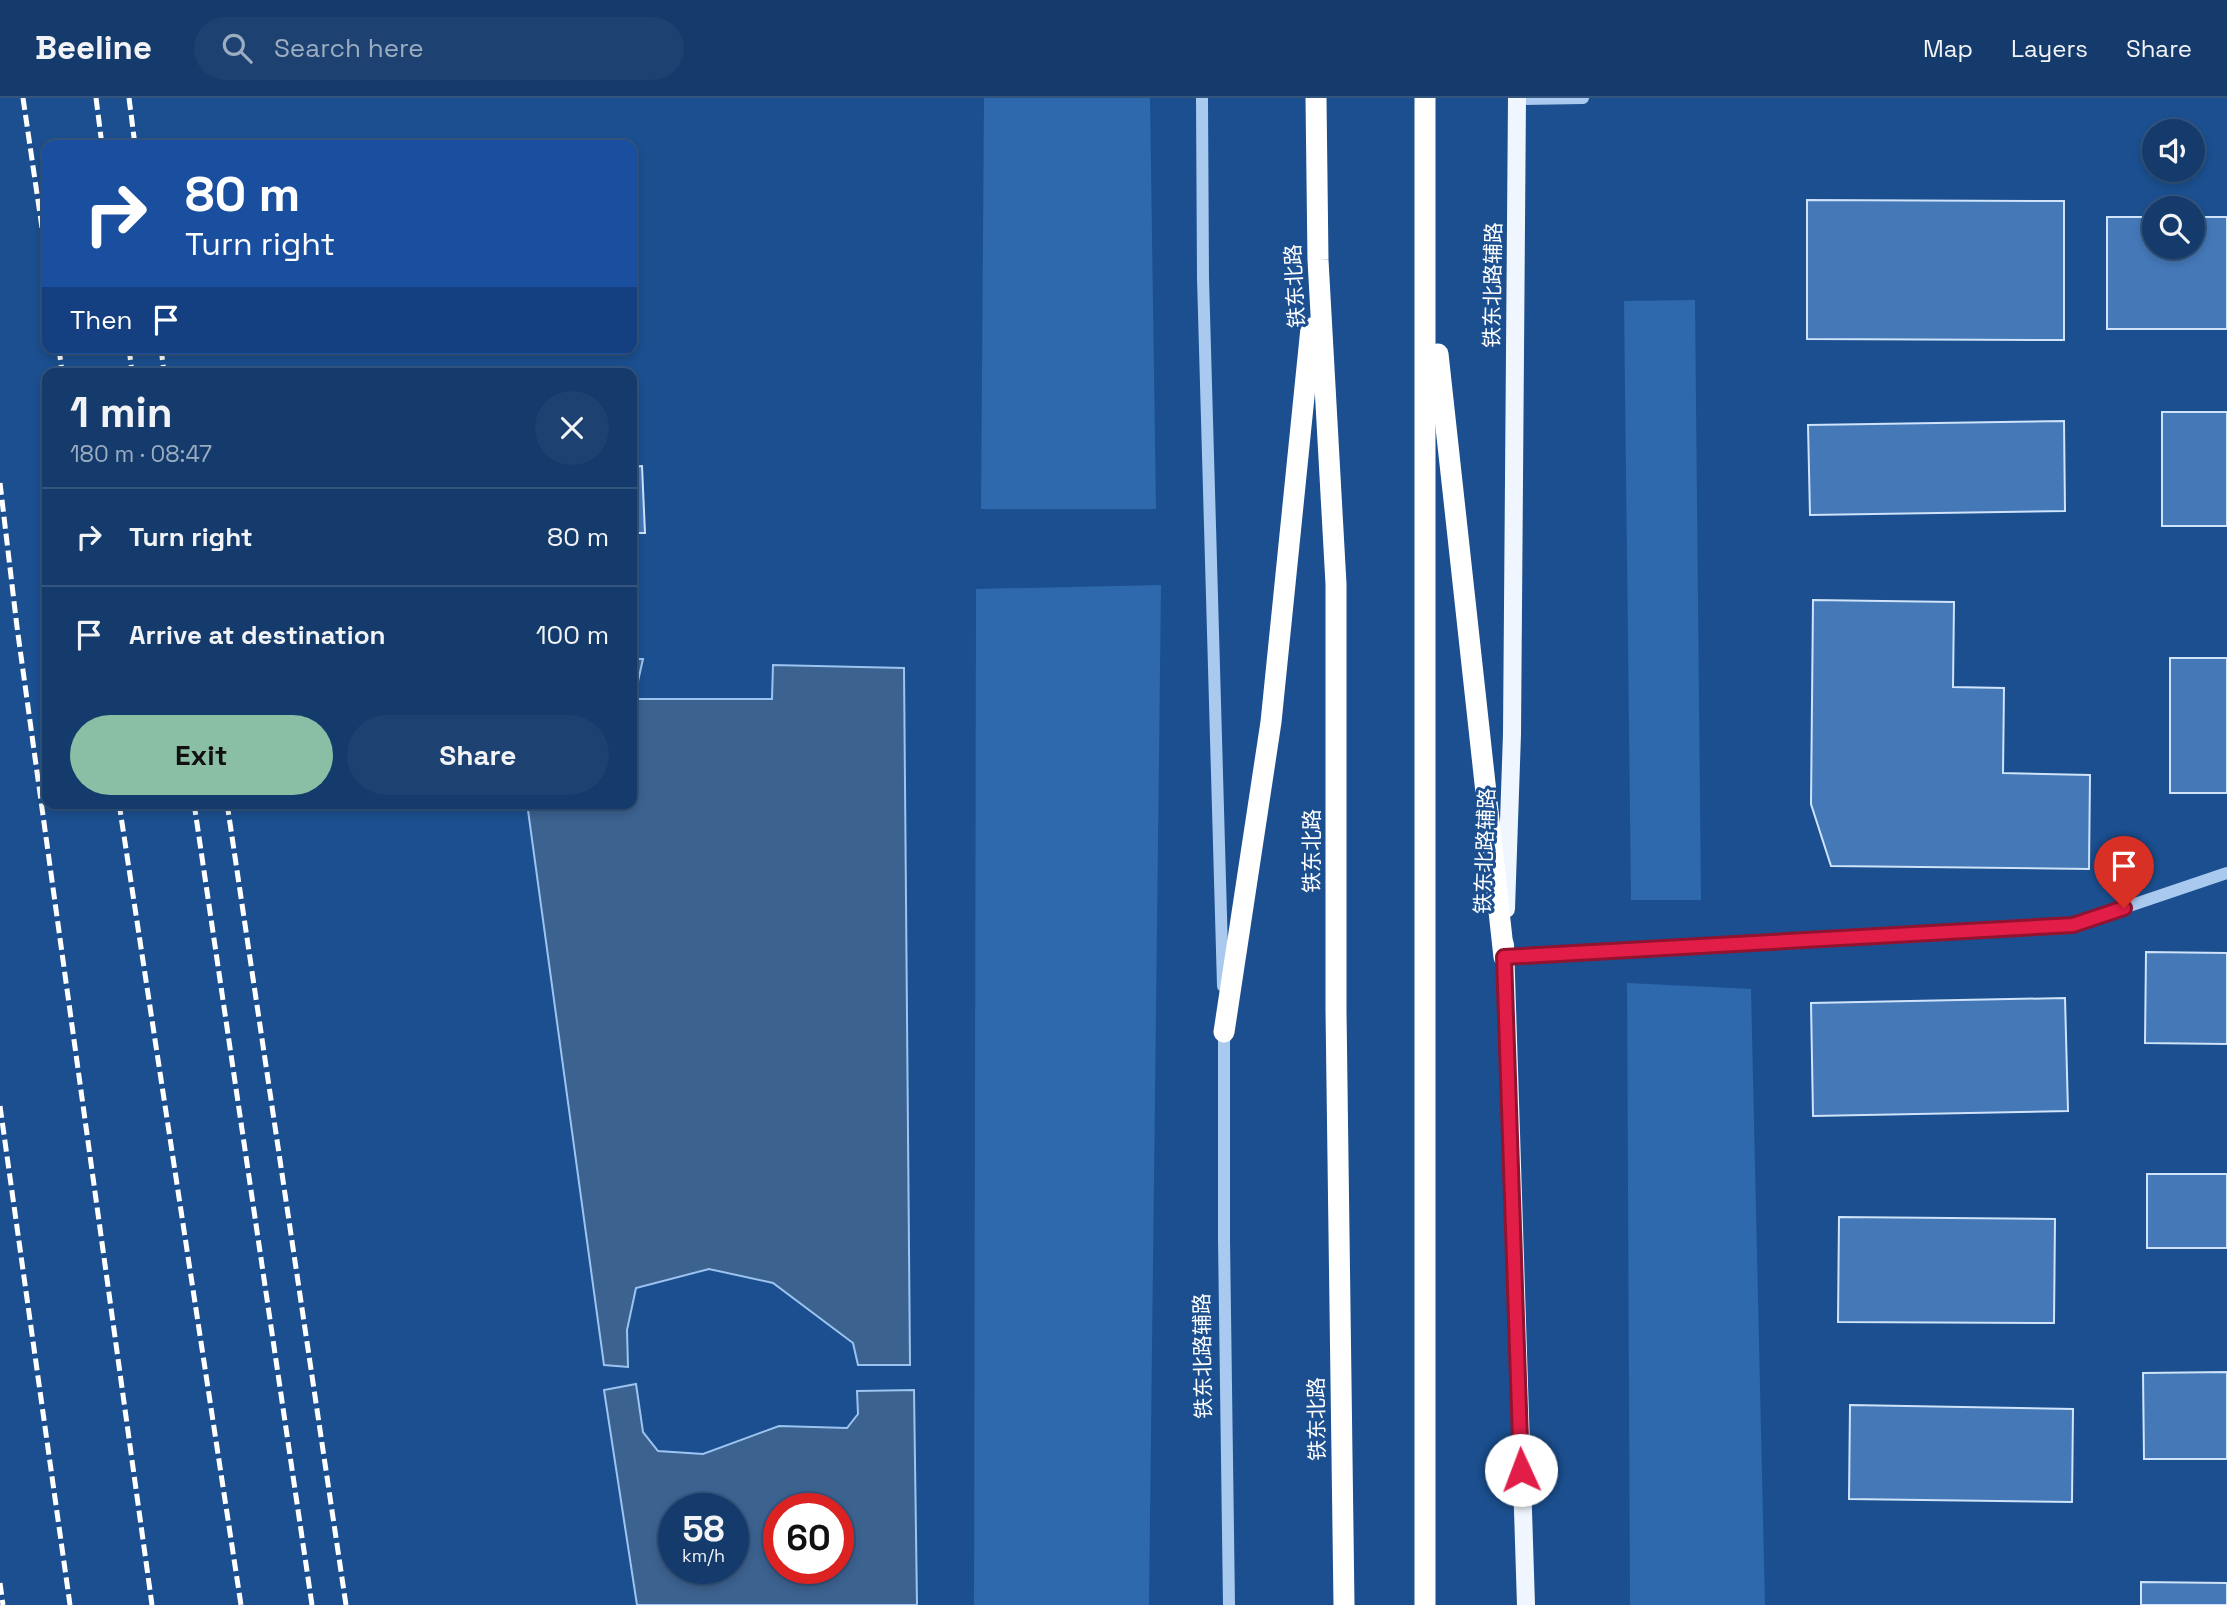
<!DOCTYPE html>
<html lang="en">
<head>
<meta charset="utf-8">
<style>
	body { margin:0; font-family:"Space Grotesk","Noto Sans SC",sans-serif; background:#1d4271; color:#f1f3f6; height:100vh; display:flex; flex-direction:column; font-size:26px; white-space:nowrap }
	* { box-sizing:border-box; margin:0 }
	p { font-size:23px; color:#9dadc1 }
	.icon { flex:none; width:38px; height:38px; fill:none; stroke:currentColor; stroke-width:2; stroke-linecap:round; stroke-linejoin:round }
	.map { position:relative; flex:1; overflow:hidden }
	.drawer { position:absolute; left:42px; top:270px; width:595px; height:441px; display:flex; flex-direction:column; background:#143b6b; border-radius:14px; box-shadow:0 4px 10px #0003,0 0 0 2px #33557e }
	.drawer>* { flex:none }
	.guide { position:absolute; left:42px; top:42px; width:595px; height:214px; border-radius:14px; box-shadow:0 4px 10px #0003,0 0 0 2px #33557e; background:#1a4fa0; color:#fff; overflow:hidden }
	.tools { position:absolute; left:2142px; top:21px; display:grid; gap:14px }
	.tools a { display:grid; place-items:center; width:63px; height:63px; border-radius:50%; background:#143b6b; box-shadow:0 4px 10px #0003,0 0 0 2px #33557e; font-size:35px }
	.speed { position:absolute; left:658px; top:1395px; display:flex; gap:14px; font-size:35px; font-weight:700; text-align:center }
	.speed>* { display:grid; place-content:center; width:91px; height:91px; border-radius:50%; background:#143b6b; box-shadow:0 4px 10px #0003,0 0 0 2px #33557e; line-height:1 }
	.speed small { font-size:18px; font-weight:400 }
	.speed .limit { border:10px solid #d22; background:#fff; color:#111 }
	.pin { position:absolute; display:grid; place-items:center; width:60px; height:60px; color:#fff; margin:-72px -30px; border-radius:50% 50% 50% 0; rotate:-45deg; box-shadow:0 0 7px #0007 }
	.pin .icon { rotate:45deg }
	.me { position:absolute; width:77px; margin:-38px; rotate:358deg; stroke-linejoin:round; filter:drop-shadow(0 0 5px #0008) }
	.turn { display:flex; align-items:center; gap:24px; height:147px; padding:0 28px; font-size:32px }
	.turn .icon { width:91px; height:91px; stroke-width:2.5 }
	.turn b { display:block; font-size:49px; line-height:60px }
	.then { display:flex; align-items:center; height:66px; padding:0 28px; background:#0003; gap:14px; font-size:26px }
	.round { display:grid; place-items:center; flex:none; width:74px; height:74px; border-radius:37px; background:#1d4271 }
	.headline { display:flex; align-items:center; justify-content:space-between; height:119px; padding:0 28px }
	h1 { font-size:42px; font-weight:800; line-height:52px }
	.primary-button { display:flex; gap:14px; margin-top:auto; padding:14px 28px }
	.primary-button a { flex:1; height:80px; border-radius:42px; background:#8abfa5; color:#111; font-size:28px; font-weight:800; line-height:80px; text-align:center }
	.primary-button a+a { background:#1d4271; color:#f1f3f6 }
	ul { padding:0; list-style:none }
	li { display:flex; align-items:center; gap:21px; height:98px; padding:0 28px; border-top:2px solid #33557e }
	li div { flex:1 }
	li b { display:block; font-size:26px }
	li em { font-style:normal }
	header { display:flex; align-items:center; gap:42px; box-sizing:border-box; height:98px; padding:0 35px; background:#143b6b; border-bottom:2px solid #33557e }
	header strong { font-size:33px }
	nav { display:flex; gap:38px; margin-inline-start:auto; font-size:24px }
	.search { width:490px; height:63px; background:#1d4271; display:flex; align-items:center; gap:18px; box-sizing:border-box; padding:0 24px; border-radius:38px; color:#9dadc1; font-size:26px }
	.map>svg:first-child { display:block }
</style>
</head>
<body>
<header>
<strong>Beeline</strong>
<div class="search"><svg class="icon" aria-label="search" viewBox="0 0 24 24"><circle cx="10" cy="10" r="6"/><path d="M15 15l6 6"/></svg>Search here</div>
<nav><a>Map</a><a>Layers</a><a>Share</a></nav>
</header>
<div class="map">
<svg width="2227" height="1507" viewBox="0 0 2227 1507">
	<rect width="100%" height="100%" fill="#1b4f8f"/>
	<g fill="#2e69ad">
		<path d="M984 0H1150L1156 411H981Z"/>
		<path d="M1695 202 1701 802H1631L1624 203Z"/>
		<path d="M1161 487 1149 1507H974L976 491Z"/>
		<path d="M1627 885 1751 891 1765 1507H1630Z"/>
	</g>
	<g fill="#3c6290" stroke="#9cc4f0" stroke-width="2" fill-rule="evenodd">
		<path d="M632 561H643L634 601H772L773 567 904 570 910 1267H858L853 1245 773 1185 709 1171 636 1190 627 1232 628 1269 604 1267 527 705H632Z"/>
		<path d="M636 1286 643 1334 658 1353 703 1356 779 1328 847 1330 858 1316 857 1293 914 1292 917 1507H637L604 1292ZM674 1410H733V1470H674ZM779 1410H838V1470H779Z"/>
	</g>
	<g fill="#4478b7" stroke="#cfe3fa" stroke-width="2">
		<path d="M1807 102 2064 103V242L1807 241Z"/>
		<path d="M2107 119H2154V149H2193V119H2227V231H2107Z"/>
		<rect x="2162" y="314" width="65" height="114"/>
		<path d="M2064 323 2065 413 1810 417 1808 327Z"/>
		<path d="M642 368 645 435H632V369Z"/>
		<path d="M1813 502 1954 504 1953 589 2004 590 2003 675 2090 677 2089 771 1831 768 1811 706Z"/>
		<rect x="2170" y="560" width="57" height="135"/>
		<path d="M2146 854 2227 855V946L2145 945Z"/>
		<path d="M2065 900 2068 1013 1813 1018 1811 905Z"/>
		<rect x="2147" y="1076" width="80" height="74"/>
		<path d="M1839 1119 2055 1121 2054 1225 1838 1224Z"/>
		<path d="M2227 1274V1361H2144L2143 1275Z"/>
		<path d="M1850 1307 2073 1311 2072 1404 1849 1401Z"/>
		<path d="M2141 1484 2227 1485V1507H2141Z"/>
	</g>
	<g fill="none" stroke-linecap="round" stroke-linejoin="round">
		<g stroke="#a9c9ee" stroke-width="12">
			<path d="M1202 0 1203 180 1223 888"/>
			<path d="M1517 1 1583 0"/>
			<path d="M1504 859 2073 827 2227 775"/>
			<path d="M1224 928V1142L1229 1507"/>
		</g>
		<g stroke="#f0f6ff" stroke-width="18">
			<path d="M1506 811 1512 636 1517 0"/>
			<path d="M1505 846 1526 1507"/>
		</g>
		<g stroke="#fff" stroke-width="21">
			<path d="M1316 0 1318 162 1336 486V912L1344 1507"/>
			<path d="M1438 256 1504 859"/>
			<path d="M1224 934 1271 624 1311 230"/>
			<path d="M1425 1507V0"/>
		</g>
		<g stroke="#fff" stroke-width="5" stroke-dasharray="12 5" stroke-linecap="butt">
			<path d="M23 0 47 164"/>
			<path d="M96 0 102 47"/>
			<path d="M129 0 135 47"/>
			<path d="M59 250 62 275"/>
			<path d="M129 250 132 275"/>
			<path d="M161 250 164 275"/>
			<path d="M0 385 17 529 152 1507"/>
			<path d="M119 705 241 1507"/>
			<path d="M194 705 312 1507"/>
			<path d="M227 705 346 1507"/>
			<path d="M0 1008 70 1507"/>
			<path d="M0 1485 3 1507"/>
		</g>
	</g>
	<g fill="none" stroke-linecap="round" stroke-linejoin="round">
		<defs>
			<path id="route" d="M1521 1372 1504 859 2073 827 2124 810"/>
		</defs>
		<use href="#route" stroke="#92132f" stroke-width="18"/>
		<use href="#route" stroke="#e11d48" stroke-width="12"/>
	</g>
	<g text-anchor="middle" stroke-width="6" stroke-linejoin="round" paint-order="stroke">
		<g font-size="21" fill="#fff" stroke="#1b4f8f">
			<text transform="translate(1493 187) rotate(-89)" y="7">铁东北路辅路</text>
			<text transform="translate(1295 188) rotate(-93)" y="7">铁东北路</text>
			<text transform="translate(1312 753) rotate(-90)" y="7">铁东北路</text>
			<text transform="translate(1485 753) rotate(-88)" y="7">铁东北路辅路</text>
			<text transform="translate(1203 1258) rotate(-91)" y="7">铁东北路辅路</text>
			<text transform="translate(1317 1321) rotate(-91)" y="7">铁东北路</text>
		</g>
	</g>
</svg>
<div class="tools">
<a><svg class="icon" aria-label="sound" viewBox="0 0 24 24"><path d="M4 9h4l5-4v14l-5-4H4zM17 9q2 3 0 6"/></svg></a>
<a><svg class="icon" aria-label="search" viewBox="0 0 24 24"><circle cx="10" cy="10" r="6"/><path d="M15 15l6 6"/></svg></a>
</div>
<div class="speed"><div>58<small>km/h</small></div><div class="limit">60</div></div>
<div class="pin" style="left:2124px;top:810px;background:#d93025"><svg class="icon" aria-label="arrive" viewBox="0 0 24 24"><path d="M6 21V4h12l-3 4 3 4H6"/></svg></div>
<svg class="me" style="left:1521px;top:1372px" viewBox="-20 -20 40 40"><circle r="19" fill="#fff"/><path d="M0-13L10 11 0 6-10 11z" fill="#e11d48"/></svg>
<div class="guide">
<div class="turn"><svg class="icon" aria-label="right" viewBox="0 0 24 24"><path d="M7 20v-9h11M14 6l5 5-5 5"/></svg><div><b>80 m</b>Turn right</div></div>
<div class="then">Then<svg class="icon" aria-label="arrive" viewBox="0 0 24 24"><path d="M6 21V4h12l-3 4 3 4H6"/></svg></div>
</div>
<section class="drawer">
<div class="headline"><div><h1>1 min</h1><p>180 m · 08:47</p></div><a class="round"><svg class="icon" aria-label="close" viewBox="0 0 24 24"><path d="M6 6l12 12M18 6L6 18"/></svg></a></div>
<ul>
<li><svg class="icon" aria-label="right" viewBox="0 0 24 24"><path d="M7 20v-9h11M14 6l5 5-5 5"/></svg><div><b>Turn right</b></div><em>80 m</em></li>
<li><svg class="icon" aria-label="arrive" viewBox="0 0 24 24"><path d="M6 21V4h12l-3 4 3 4H6"/></svg><div><b>Arrive at destination</b></div><em>100 m</em></li>
</ul>
<div class="primary-button"><a>Exit</a><a>Share</a></div>
</section>
</div>
</body>
</html>
